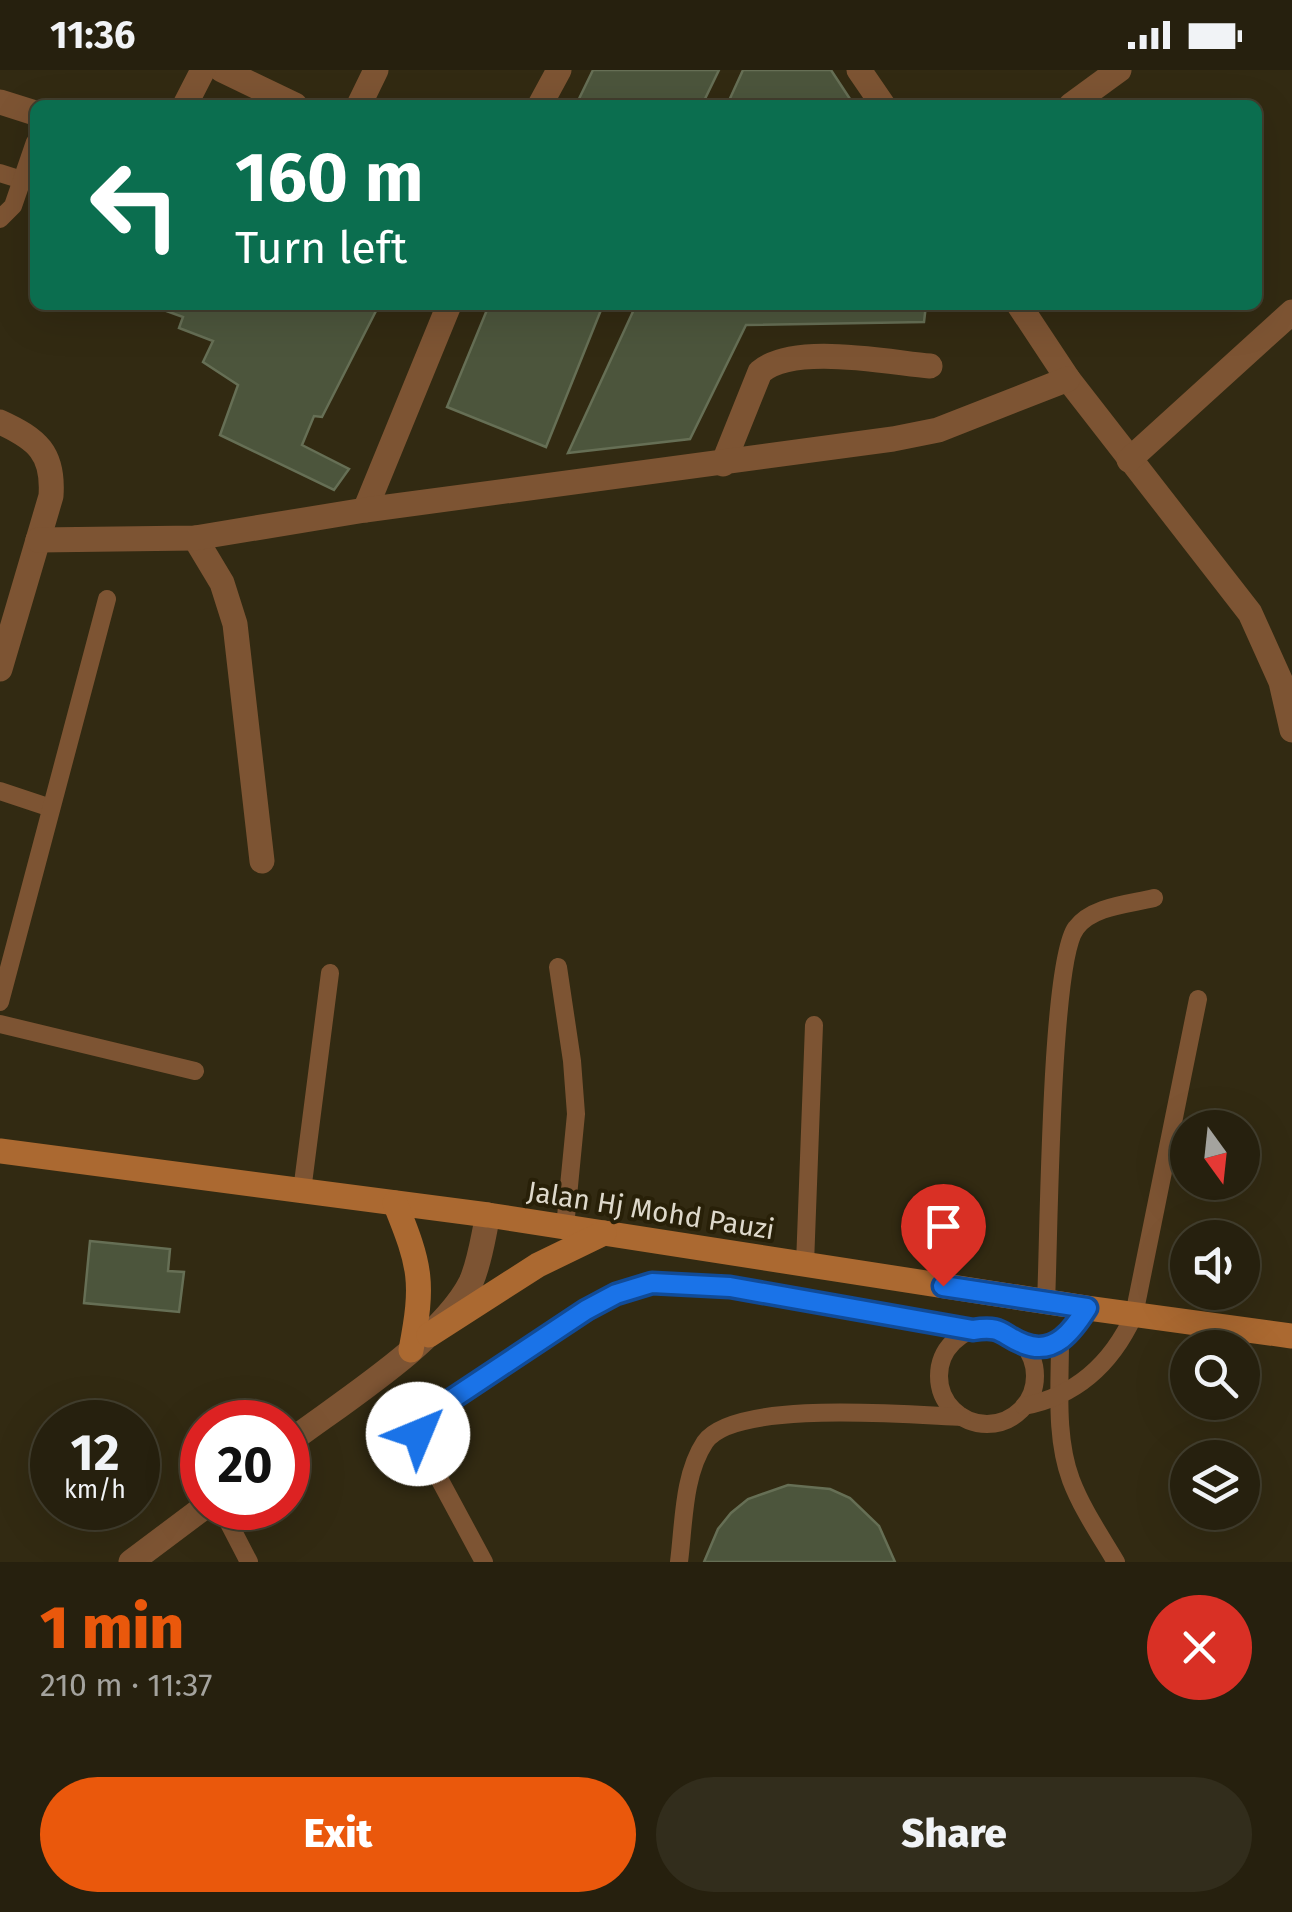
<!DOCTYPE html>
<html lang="en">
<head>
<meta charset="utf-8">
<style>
	body { margin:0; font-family:"Fira Sans",sans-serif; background:#322d1c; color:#f1f3f6; height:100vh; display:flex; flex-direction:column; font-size:38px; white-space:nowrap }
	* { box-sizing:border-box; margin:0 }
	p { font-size:32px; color:#a4a39e }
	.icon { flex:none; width:55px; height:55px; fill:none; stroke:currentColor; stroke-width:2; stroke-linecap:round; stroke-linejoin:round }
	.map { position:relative; height:1492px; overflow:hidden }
	.sheet { display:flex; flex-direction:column; background:#26200e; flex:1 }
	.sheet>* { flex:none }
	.top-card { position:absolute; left:30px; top:30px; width:1232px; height:210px; border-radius:15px; box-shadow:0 10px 40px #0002,0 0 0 2px #423e2e; background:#0b6e4f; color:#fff; overflow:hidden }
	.needle { width:65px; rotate:165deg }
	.fabs { position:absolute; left:1170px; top:1040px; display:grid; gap:20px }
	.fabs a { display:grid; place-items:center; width:90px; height:90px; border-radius:50%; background:#26200e; box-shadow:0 10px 40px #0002,0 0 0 2px #423e2e; font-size:50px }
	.speed { position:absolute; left:30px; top:1330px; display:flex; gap:20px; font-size:50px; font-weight:700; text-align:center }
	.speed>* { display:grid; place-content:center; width:130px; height:130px; border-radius:50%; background:#26200e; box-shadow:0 10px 40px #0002,0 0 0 2px #423e2e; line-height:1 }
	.speed small { font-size:25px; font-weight:400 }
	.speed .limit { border:15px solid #d22; background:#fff; color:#111 }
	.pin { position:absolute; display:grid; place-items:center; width:85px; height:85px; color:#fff; margin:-102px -42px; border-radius:50% 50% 50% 0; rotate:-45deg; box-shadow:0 0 10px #0007 }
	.pin .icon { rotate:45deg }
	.me { position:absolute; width:110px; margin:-55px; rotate:45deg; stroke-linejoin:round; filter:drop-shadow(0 0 8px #0008) }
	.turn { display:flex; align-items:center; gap:35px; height:210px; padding:0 40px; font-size:45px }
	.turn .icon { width:130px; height:130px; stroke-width:2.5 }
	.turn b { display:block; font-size:70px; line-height:85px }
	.round { display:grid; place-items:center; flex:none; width:105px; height:105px; border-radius:52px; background:#322d1c }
	.head { display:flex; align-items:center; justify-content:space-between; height:170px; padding:0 40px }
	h1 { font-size:60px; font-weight:800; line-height:75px; color:#ea580c }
	.button { display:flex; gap:20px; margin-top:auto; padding:20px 40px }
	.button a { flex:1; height:115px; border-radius:60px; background:#ea580c; color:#fff; font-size:40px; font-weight:800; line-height:115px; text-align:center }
	.button a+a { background:#322d1c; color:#f1f3f6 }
	.status { display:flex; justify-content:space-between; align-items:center; height:70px; padding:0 50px; background:#26200e; direction:ltr }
	.status svg { height:28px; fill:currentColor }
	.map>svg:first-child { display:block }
</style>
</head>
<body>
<div class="status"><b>11:36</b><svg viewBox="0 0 49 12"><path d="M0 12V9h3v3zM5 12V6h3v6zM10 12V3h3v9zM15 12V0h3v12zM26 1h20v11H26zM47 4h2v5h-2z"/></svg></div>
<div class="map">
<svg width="1292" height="1492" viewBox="0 0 1292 1492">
	<rect width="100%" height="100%" fill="#322a12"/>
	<g fill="#4c553c" stroke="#666f55" stroke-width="2.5">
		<path d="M593 0H719L702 35H576Z"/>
		<path d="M743 0H831L854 35H727Z"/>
		<path d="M150 235H379L322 347 314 346 302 375 349 399 334 420 220 365 238 315 203 292 213 271 179 258 183 247Z"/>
		<path d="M489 235H603L546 377 447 337Z"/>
		<path d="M636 235H926L924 252 746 255 690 369 568 383Z"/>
		<path d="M90 1171 170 1179 168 1201 184 1202 179 1242 84 1233Z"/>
		<path d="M788 1415 830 1419 850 1428 879 1456 895 1492H704L718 1459 731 1443 748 1429Z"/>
	</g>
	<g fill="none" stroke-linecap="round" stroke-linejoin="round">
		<g stroke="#7d5433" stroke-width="18">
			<path d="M0 103 22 110"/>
			<path d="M0 149 13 136 35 72"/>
			<path d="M0 721 51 738"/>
			<path d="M558 897 572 991 576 1044 565 1157"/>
			<path d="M0 932 107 529"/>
			<path d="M0 954 195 1001"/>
			<path d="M302 1121 330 903"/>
			<path d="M805 1194 814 955"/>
			<path d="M1046 1232C1049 1172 1050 892 1076 858 1092 836 1130 834 1154 828"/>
			<circle cx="987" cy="1306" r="48"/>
			<path d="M1060 1271C1060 1317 1055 1367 1071 1410 1082 1439 1100 1465 1116 1492"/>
			<path d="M1023 1274C1057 1279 1069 1265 1087 1238"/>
			<path d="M1024 1336C1077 1326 1112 1293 1134 1245L1198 929"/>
			<path d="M221 1438 249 1492"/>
			<path d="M484 1492 421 1375 419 1355 425 1347 585 1240 616 1223 652 1213 730 1217 973 1260"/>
			<path d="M679 1492C684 1453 683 1405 705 1372 735 1329 910 1345 962 1347"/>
		</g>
		<g stroke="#7d5433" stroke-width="25">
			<path d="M222 0 295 35"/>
			<path d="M859 0 883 35"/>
			<path d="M0 32 35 43"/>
			<path d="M185 35 203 0"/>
			<path d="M359 35 376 0"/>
			<path d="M540 35 559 0"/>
			<path d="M1071 35 1119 0"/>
			<path d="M1019 235 1068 309 1250 543 1281 612 1292 660"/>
			<path d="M0 352C37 369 54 383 51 426L0 599"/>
			<path d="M1129 390 1292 242"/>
			<path d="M723 394 760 302C793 273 886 292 930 296"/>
			<path d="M365 440 449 235"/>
			<path d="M195 468 222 513 235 554 262 791"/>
			<path d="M38 470 195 468 365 440 893 369 938 360 1068 309"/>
			<path d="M288 1373C341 1333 442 1270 471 1212 480 1192 483 1167 488 1145"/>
			<path d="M131 1492 203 1438"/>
		</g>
		<g stroke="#ab6931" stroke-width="25">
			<path d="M0 1081 488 1145 1087 1238 1292 1266"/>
			<path d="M395 1133C421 1197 424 1212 411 1280"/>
			<path d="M429 1265 538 1195 604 1163"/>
		</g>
	</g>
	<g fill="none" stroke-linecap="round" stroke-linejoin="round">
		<defs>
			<path id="route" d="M418 1364 425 1347 586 1240 616 1224 652 1213 730 1217 973 1260C1003 1255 1001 1265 1024 1274 1055 1286 1073 1260 1087 1238L943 1216"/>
		</defs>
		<use href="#route" stroke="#114b97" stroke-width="25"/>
		<use href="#route" stroke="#1a73e8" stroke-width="18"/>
	</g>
	<g text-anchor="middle" stroke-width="8" stroke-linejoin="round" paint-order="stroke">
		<g font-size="28" fill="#ded9cb" stroke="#282008">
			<text transform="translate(651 1140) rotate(9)" y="10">Jalan Hj Mohd Pauzi</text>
		</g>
	</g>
</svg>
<div class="fabs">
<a><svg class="needle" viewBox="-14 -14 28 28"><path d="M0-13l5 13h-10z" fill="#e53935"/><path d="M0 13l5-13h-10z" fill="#a4a39e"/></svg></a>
<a><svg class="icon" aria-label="sound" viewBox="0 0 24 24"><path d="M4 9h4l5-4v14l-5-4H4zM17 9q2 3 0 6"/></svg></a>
<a><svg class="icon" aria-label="search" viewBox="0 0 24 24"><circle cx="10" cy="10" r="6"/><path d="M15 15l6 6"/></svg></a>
<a><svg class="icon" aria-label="layers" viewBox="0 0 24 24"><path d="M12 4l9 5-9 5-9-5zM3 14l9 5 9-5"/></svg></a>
</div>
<div class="speed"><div>12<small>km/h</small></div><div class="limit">20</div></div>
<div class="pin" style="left:943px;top:1216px;background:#d93025"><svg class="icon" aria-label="arrive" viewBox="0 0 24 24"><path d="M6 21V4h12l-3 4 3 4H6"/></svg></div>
<svg class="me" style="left:418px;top:1364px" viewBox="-20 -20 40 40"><circle r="19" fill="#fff"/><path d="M0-13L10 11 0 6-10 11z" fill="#1a73e8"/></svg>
<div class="top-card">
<div class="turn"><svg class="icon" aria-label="left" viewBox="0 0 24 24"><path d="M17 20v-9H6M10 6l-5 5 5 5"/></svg><div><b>160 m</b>Turn left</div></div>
</div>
</div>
<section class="sheet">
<div class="head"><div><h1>1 min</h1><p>210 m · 11:37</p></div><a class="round" style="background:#d93025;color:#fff"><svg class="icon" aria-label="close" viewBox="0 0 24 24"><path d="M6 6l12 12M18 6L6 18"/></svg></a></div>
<div class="button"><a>Exit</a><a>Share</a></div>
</section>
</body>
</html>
